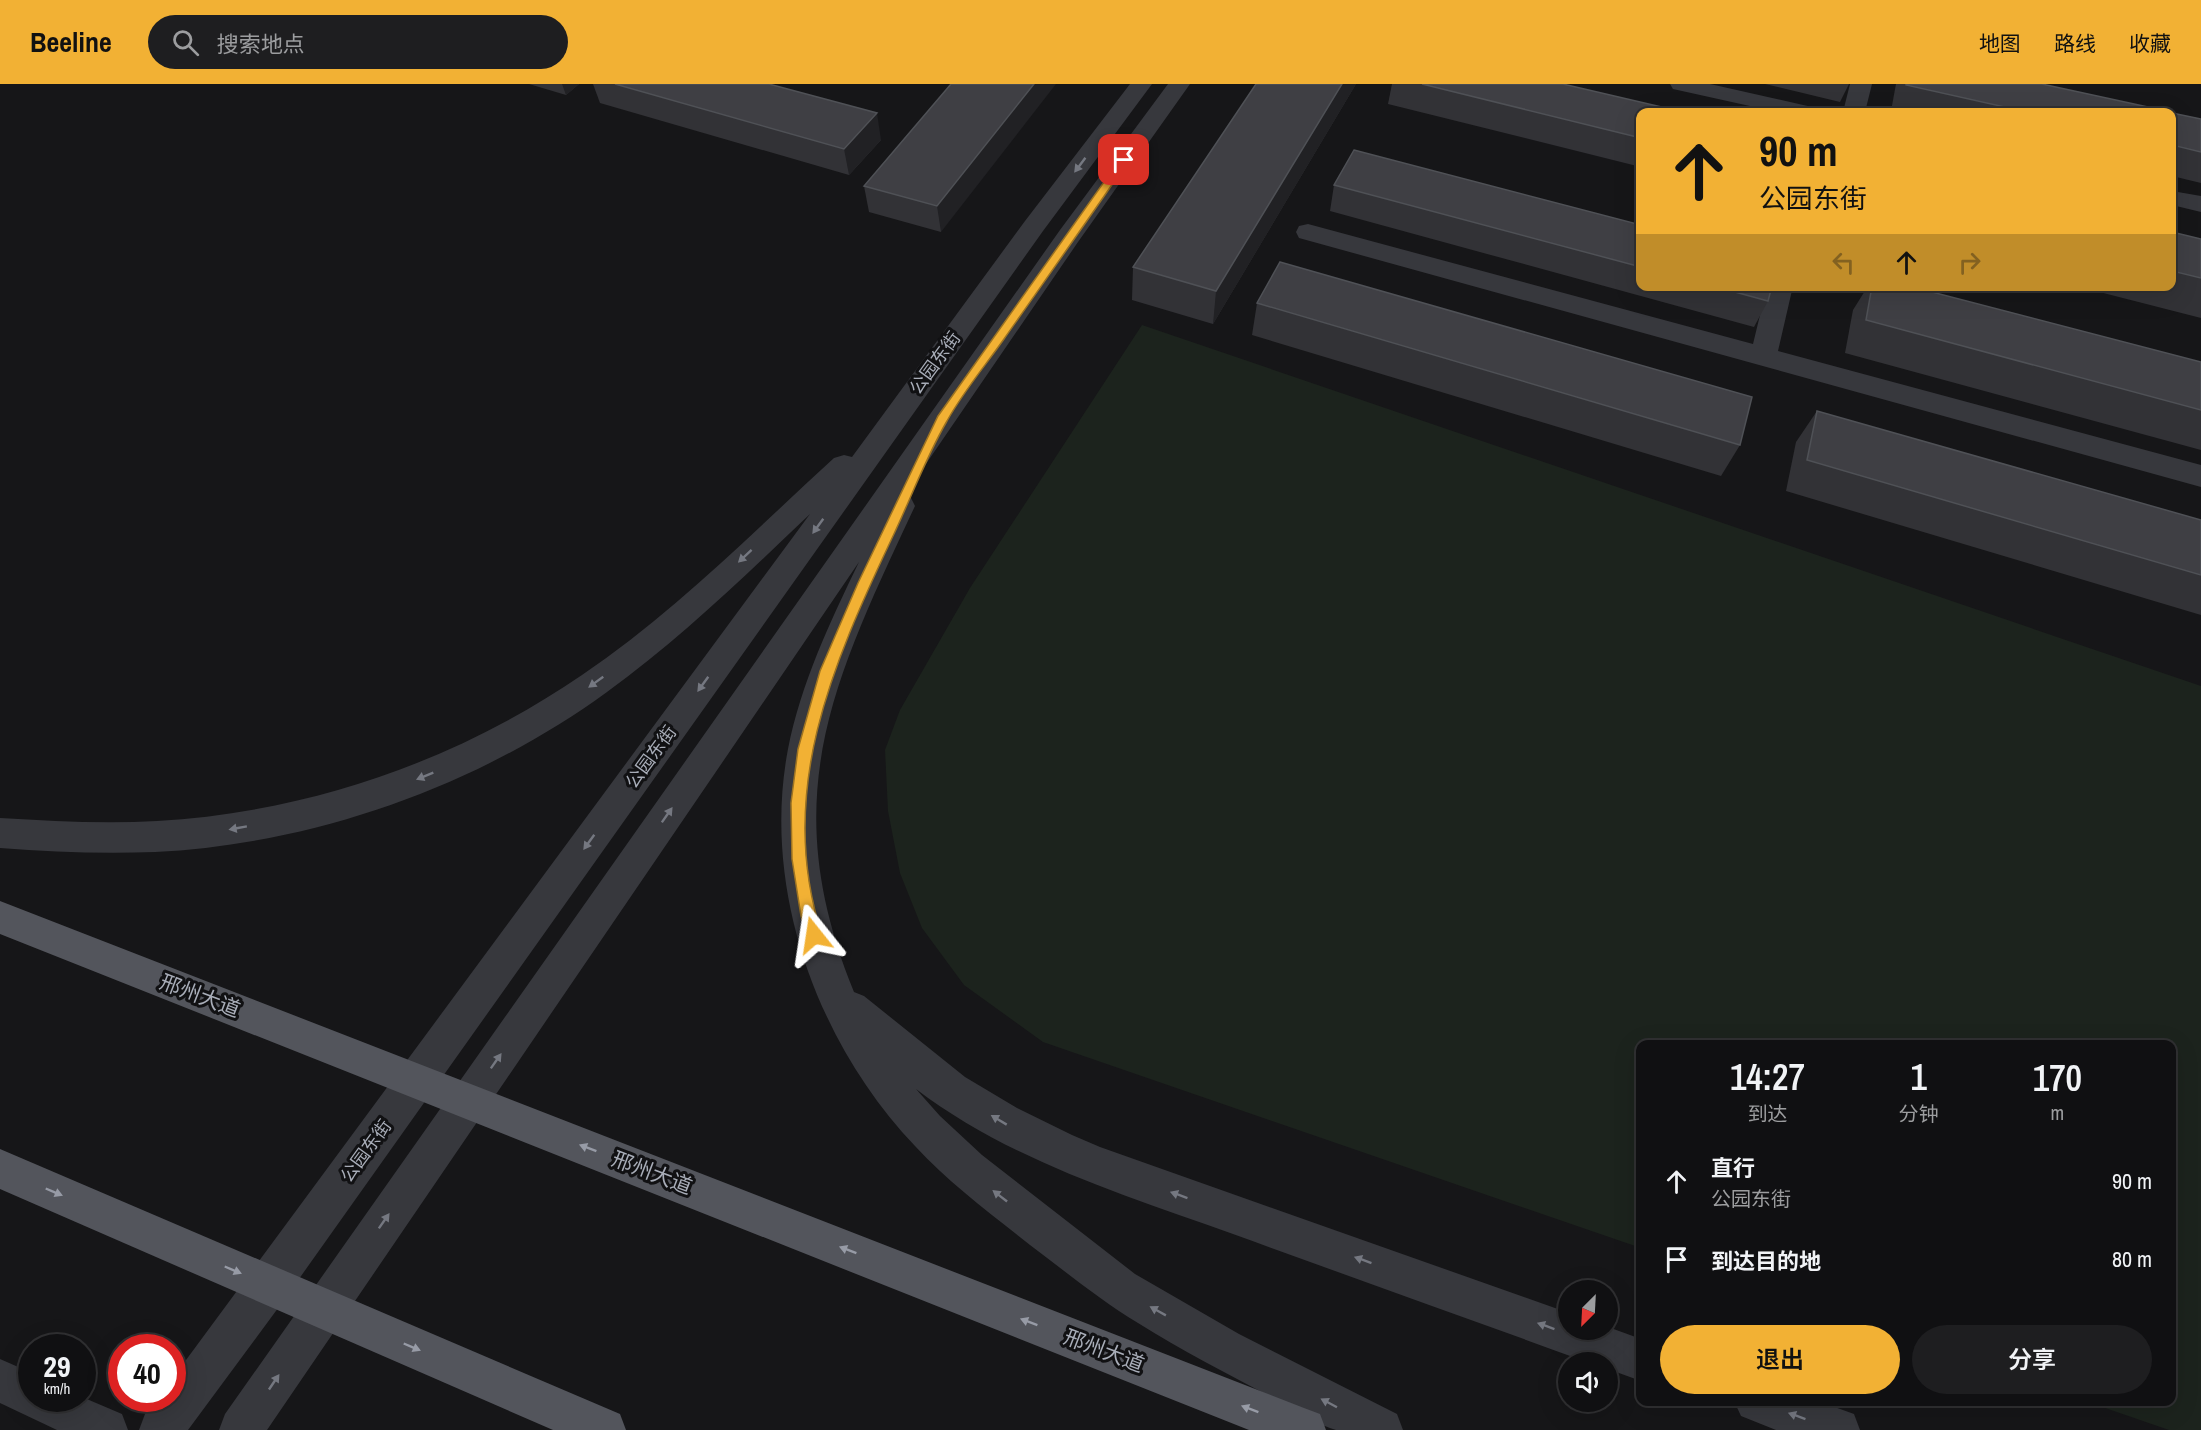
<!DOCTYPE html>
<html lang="zh">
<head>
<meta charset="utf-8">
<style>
	body { margin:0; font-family:"Archivo Narrow","Noto Sans SC",sans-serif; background:#1e1e20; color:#f1f3f6; height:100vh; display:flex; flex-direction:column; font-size:22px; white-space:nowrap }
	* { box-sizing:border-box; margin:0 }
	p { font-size:20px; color:#9c9d9f }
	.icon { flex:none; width:33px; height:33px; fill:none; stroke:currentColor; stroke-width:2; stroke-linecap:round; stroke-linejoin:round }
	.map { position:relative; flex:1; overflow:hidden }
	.panel { position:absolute; left:1636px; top:956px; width:540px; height:366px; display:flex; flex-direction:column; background:#101012; border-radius:12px; box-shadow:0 6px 24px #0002,0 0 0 2px #303032 }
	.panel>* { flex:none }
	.guide { position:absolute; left:1636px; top:24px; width:540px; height:183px; border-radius:12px; box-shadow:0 6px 24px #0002,0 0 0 2px #303032; background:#f2b134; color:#111; overflow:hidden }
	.needle { width:39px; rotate:204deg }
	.fabs { position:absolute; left:1558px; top:1196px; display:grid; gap:12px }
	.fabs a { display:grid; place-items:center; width:60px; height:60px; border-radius:50%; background:#101012; box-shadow:0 6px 24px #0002,0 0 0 2px #303032; font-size:30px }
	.speed { position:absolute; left:18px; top:1250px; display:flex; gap:12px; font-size:30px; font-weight:700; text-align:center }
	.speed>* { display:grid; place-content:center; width:78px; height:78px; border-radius:50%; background:#101012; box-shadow:0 6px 24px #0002,0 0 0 2px #303032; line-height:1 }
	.speed small { font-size:15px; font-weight:400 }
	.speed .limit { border:9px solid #d22; background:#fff; color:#111 }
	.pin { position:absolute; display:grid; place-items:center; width:51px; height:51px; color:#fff; margin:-26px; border-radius:12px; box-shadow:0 3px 9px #0006 }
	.me { position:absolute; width:66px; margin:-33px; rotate:345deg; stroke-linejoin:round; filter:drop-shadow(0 0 4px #0008) }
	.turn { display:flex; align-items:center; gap:21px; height:126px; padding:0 24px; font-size:27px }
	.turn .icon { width:78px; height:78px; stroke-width:2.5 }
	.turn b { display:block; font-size:42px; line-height:51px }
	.lanes { display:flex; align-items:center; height:57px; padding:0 24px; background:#0003; justify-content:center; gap:30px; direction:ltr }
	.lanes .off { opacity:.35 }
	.eta { display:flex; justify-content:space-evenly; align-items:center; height:102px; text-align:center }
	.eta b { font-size:36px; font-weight:600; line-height:42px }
	.cta { display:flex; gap:12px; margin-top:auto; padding:12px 24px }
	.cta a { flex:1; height:69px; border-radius:36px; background:#f2b134; color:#111; font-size:24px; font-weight:600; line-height:69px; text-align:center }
	.cta a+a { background:#1e1e20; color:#f1f3f6 }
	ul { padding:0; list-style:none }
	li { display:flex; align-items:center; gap:18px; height:78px; padding:0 24px }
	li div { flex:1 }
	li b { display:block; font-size:22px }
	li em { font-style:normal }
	header { display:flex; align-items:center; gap:36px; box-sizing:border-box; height:84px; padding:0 30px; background:#f2b134; color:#111 }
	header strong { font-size:28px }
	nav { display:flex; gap:33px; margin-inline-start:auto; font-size:21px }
	.search { width:420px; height:54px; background:#1e1e20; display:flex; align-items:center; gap:15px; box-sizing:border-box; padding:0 21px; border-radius:33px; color:#9c9d9f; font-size:22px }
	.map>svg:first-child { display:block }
</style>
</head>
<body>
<header>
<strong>Beeline</strong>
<div class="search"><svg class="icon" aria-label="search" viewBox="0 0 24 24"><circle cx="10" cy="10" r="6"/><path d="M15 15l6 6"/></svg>搜索地点</div>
<nav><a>地图</a><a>路线</a><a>收藏</a></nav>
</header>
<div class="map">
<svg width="2201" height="1346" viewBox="0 0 2201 1346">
	<rect width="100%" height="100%" fill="#161618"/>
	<path fill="#1c231d" d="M1142 241 2201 602V1346H2169L2085 1317H2172V960H1641V1164L1043 958 964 901 922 844 900 789 888 727 885 666 900 626 970 504Z"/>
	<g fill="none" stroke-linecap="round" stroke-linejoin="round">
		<g fill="#37383d" fill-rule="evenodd">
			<path d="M1130 0H1152L1043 147 284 1216 188 1346H139L145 1330 158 1314H172V1295L810 430C745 492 680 555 607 608 478 702 315 760 155 768 103 770 52 768 0 764V734C52 737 104 740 157 737 310 728 456 677 582 591 674 529 753 448 834 374L844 371 852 373 1025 137Z"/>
			<path d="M1168 0H1190L1078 158 904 412 911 414 915 422C832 599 775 714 854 908L864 912 965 993 1017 1024 1072 1051 1100 1063 1569 1229V1245H1608V1243L1641 1255V1297L1608 1285V1278H1587C1469 1235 1351 1193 1233 1150 1124 1111 1009 1076 916 1005L940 1032 982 1071 1135 1190 1239 1250 1397 1330 1403 1346C1385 1346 1352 1346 1336 1346 1320 1342 1302 1329 1287 1321 1237 1295 1186 1269 1138 1239 1100 1216 1066 1188 1030 1161 990 1129 949 1099 915 1062 818 960 761 806 788 665 801 599 830 538 859 478L267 1346H219L225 1330 1060 146Z"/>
			<path d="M1670 0H1710L1812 23 1815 28H1777L1673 5Z"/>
			<path d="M1850 0H1872L1865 28H1843Z"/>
			<path d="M2172 107 2201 112V128L2172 121Z"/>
			<path d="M1308 140 1753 260 1767 202H1793L1778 267 2201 381V403L1299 154 1296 148 1299 142Z"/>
			<path d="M0 1275 32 1289V1314L82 1313 122 1330 128 1346H57L0 1319Z"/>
			<path d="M1734 1317H1818L1854 1330 1860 1346H1776L1741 1332Z"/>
		</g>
		<g fill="#53555c" fill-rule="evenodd">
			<path d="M0 817 1304 1324 1320 1330 1326 1346H1249L0 850Z"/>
			<path d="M0 1065 620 1330 626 1346H553L0 1105Z"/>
		</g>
	</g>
	<g fill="#323236">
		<path d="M529 0H579L566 11Z"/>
		<path d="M593 0H769L881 56 849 91 600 19Z"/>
		<path d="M951 0 941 148 869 128 864 102Z"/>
		<path d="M1256 0H1356L1213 240 1132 216 1133 183Z"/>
		<path d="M1392 0H1563L1641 28V83L1388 20Z"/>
		<path d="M1765 0H1849L1840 18Z"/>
		<path d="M1896 0H2042L2171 28H1895L1891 27Z"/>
		<path d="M2172 29 2201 35V99L2172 92Z"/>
		<path d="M1334 101 1641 141V202H1772L1768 217 1754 243 1330 127Z"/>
		<path d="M2172 148 2201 155V234L2076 202H2172Z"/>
		<path d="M1868 202H1909L2201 278V366L1845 269 1853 226Z"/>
		<path d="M1257 219 1740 361 1721 392 1252 251Z"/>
		<path d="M1817 327 2201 436V531L1786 407 1796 358Z"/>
	</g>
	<g fill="#212124">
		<path d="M562 0H579L566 11Z"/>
		<path d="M1034 0H1056L941 148 937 122Z"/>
		<path d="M1342 0H1356L1213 240 1216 207Z"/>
		<path d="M877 29 881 56 849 91 844 65Z"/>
	</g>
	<g fill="#3f3f44" stroke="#4f5156" stroke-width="1.5">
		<path d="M615 0H769L877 29 844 65Z"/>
		<path d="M951 0H1034L937 122 864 102Z"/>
		<path d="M1256 0H1342L1216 207 1133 183Z"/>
		<path d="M1422 0H1563L1683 28H1641V54Z"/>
		<path d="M1906 0H2042L2171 28H2027L1906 1Z"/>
		<path d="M2172 29 2201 35V68L2172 61Z"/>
		<path d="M1354 66 1641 141V183L1334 101Z"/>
		<path d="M2172 148 2201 155V194L2172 187Z"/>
		<path d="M1280 178 1752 313 1740 361 1257 219Z"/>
		<path d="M1713 202H1772L1768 217Z"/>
		<path d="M1872 202H1909L2201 278V326L1866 236Z"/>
		<path d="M1817 327 2201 436V491L1807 376Z"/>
	</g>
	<defs><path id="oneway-solid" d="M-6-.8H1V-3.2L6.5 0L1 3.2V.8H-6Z" transform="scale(1.5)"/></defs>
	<g fill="#757881">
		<use href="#oneway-solid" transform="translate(1080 81) rotate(127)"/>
		<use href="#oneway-solid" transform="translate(818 442) rotate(126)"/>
		<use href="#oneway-solid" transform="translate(745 472) rotate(137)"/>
		<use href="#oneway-solid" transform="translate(596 598) rotate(144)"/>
		<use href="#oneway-solid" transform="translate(703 600) rotate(126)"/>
		<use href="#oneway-solid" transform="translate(425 692) rotate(158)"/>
		<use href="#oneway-solid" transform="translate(667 731) rotate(-55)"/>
		<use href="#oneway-solid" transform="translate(238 744) rotate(170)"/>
		<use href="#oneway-solid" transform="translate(589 758) rotate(126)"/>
		<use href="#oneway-solid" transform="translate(496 977) rotate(-55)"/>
		<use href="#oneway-solid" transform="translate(999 1036) rotate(-149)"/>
		<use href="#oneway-solid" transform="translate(1179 1111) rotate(-160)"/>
		<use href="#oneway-solid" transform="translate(1000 1112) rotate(-142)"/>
		<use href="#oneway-solid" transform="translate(384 1137) rotate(-55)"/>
		<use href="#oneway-solid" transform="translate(1363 1176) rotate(-160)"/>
		<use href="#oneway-solid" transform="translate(1158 1227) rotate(-151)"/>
		<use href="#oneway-solid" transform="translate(1546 1242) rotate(-160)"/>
		<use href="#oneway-solid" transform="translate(274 1298) rotate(-56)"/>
		<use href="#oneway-solid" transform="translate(1329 1319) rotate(-152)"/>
		<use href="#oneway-solid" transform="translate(1797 1332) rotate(-160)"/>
	</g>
	<g fill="#979ba6">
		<use href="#oneway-solid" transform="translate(588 1064) rotate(-159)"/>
		<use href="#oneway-solid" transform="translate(54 1108) rotate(23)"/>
		<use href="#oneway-solid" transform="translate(848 1166) rotate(-159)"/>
		<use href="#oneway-solid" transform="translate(233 1186) rotate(23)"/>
		<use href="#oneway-solid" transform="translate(1029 1238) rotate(-159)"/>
		<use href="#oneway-solid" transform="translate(412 1263) rotate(23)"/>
		<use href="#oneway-solid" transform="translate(1250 1325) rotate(-159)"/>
	</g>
	<path fill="#f2b134" stroke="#9d7322" stroke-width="1.5" d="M1121 74 1129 76C1088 136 1046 195 1004 255 985 282 963 308 947 337 926 373 911 414 893 452 833 579 775 709 822 851L820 856 814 858 809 856 801 832 792 775 791 719 798 665 820 587 858 499 938 332Z"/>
	<g text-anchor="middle" stroke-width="6" stroke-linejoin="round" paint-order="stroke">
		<g font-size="18" fill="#a8adb8" stroke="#111113">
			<text transform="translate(935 279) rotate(-54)" y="6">公园东街</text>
			<text transform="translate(651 673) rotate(-54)" y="6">公园东街</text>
			<text transform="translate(366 1067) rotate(-54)" y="6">公园东街</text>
		</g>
		<g font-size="21" fill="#a8adb8" stroke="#111113">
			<text transform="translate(200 912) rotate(21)" y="7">邢州大道</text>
			<text transform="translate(652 1089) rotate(21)" y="7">邢州大道</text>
			<text transform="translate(1104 1267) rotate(21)" y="7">邢州大道</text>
		</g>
	</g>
</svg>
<div class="fabs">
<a><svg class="needle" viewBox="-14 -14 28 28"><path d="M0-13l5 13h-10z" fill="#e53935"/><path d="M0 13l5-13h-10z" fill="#9c9d9f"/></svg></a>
<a><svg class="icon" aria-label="sound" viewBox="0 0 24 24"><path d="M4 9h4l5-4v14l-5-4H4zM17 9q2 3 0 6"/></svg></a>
</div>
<div class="speed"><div>29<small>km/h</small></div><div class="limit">40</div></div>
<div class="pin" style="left:1124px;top:76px;background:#d93025"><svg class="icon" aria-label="arrive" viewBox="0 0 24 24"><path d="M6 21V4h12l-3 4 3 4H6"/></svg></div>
<svg class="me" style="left:814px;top:851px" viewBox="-20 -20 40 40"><path d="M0-17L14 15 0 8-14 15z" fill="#f2b134" stroke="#fff" stroke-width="4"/></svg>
<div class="guide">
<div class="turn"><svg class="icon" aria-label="ahead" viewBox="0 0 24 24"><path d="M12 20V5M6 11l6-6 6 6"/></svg><div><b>90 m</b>公园东街</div></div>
<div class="lanes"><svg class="icon off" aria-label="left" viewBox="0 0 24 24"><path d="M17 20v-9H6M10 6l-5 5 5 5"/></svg><svg class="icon" aria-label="ahead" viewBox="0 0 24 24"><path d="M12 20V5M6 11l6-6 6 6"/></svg><svg class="icon off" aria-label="right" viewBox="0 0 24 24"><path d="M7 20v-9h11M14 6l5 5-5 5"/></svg></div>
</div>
<section class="panel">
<div class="eta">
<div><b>14:27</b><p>到达</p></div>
<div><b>1</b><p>分钟</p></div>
<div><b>170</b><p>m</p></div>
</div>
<ul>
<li><svg class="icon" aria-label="ahead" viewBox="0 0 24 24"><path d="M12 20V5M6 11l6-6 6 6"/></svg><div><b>直行</b><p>公园东街</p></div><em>90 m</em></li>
<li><svg class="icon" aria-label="arrive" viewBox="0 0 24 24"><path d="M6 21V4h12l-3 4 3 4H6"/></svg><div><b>到达目的地</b></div><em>80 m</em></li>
</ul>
<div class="cta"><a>退出</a><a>分享</a></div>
</section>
</div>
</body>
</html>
